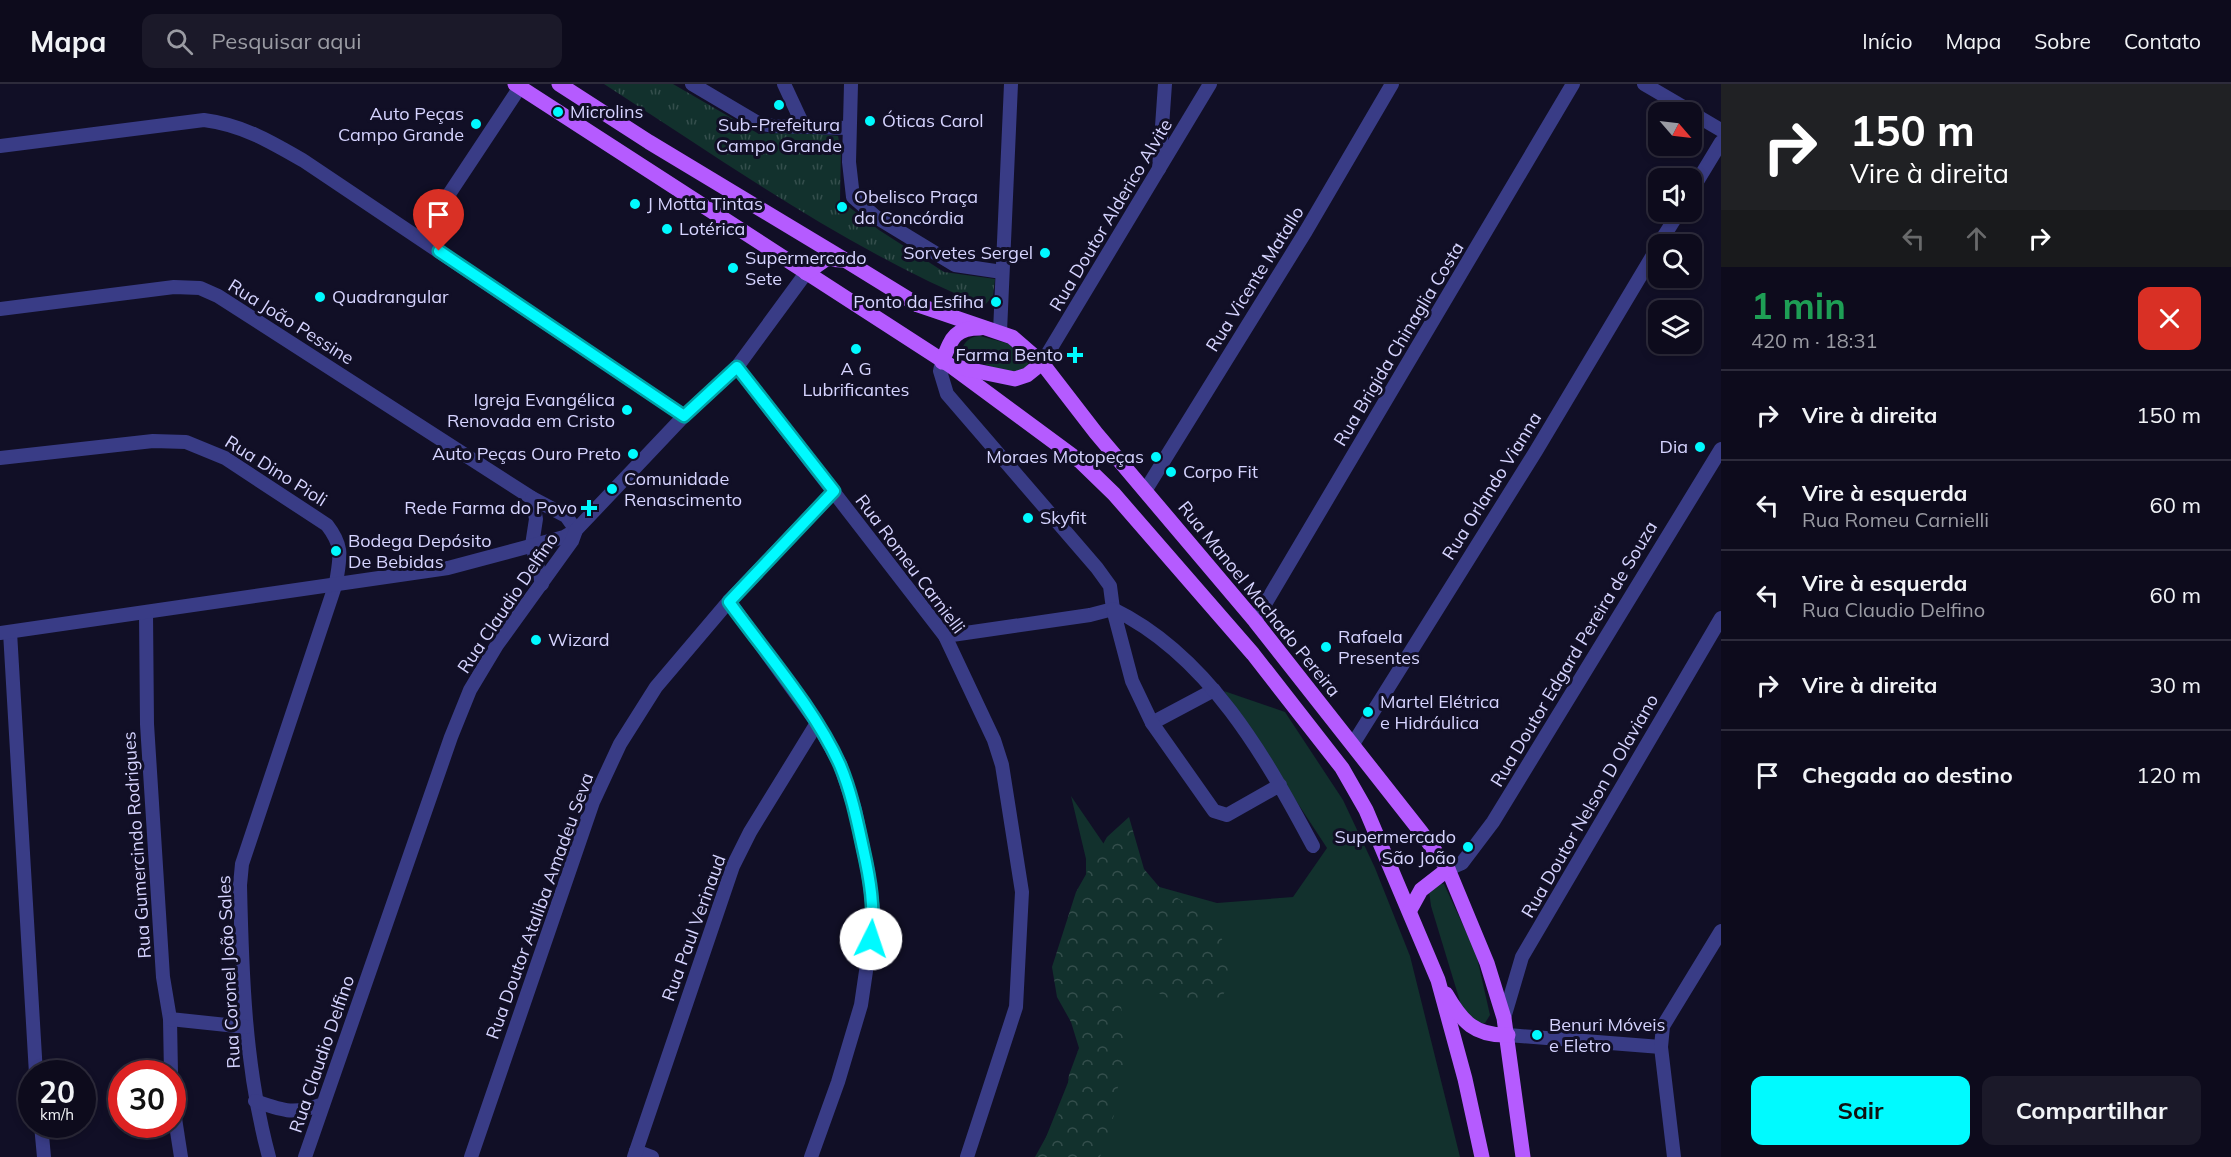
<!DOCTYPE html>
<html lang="pt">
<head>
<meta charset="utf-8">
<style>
	body { margin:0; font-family:Mulish,sans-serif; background:#1b1929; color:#f1f3f6; height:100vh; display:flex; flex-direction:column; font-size:22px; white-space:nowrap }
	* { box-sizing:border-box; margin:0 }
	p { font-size:20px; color:#9a9ba3 }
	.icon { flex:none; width:33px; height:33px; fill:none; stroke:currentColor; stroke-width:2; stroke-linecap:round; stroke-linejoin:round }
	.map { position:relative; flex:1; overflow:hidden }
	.side { display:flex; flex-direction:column; background:#0d0b1c; width:510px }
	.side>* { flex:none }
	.guide { background:#202124; color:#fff; overflow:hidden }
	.needle { width:39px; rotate:118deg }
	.tools { position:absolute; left:1648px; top:18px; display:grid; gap:12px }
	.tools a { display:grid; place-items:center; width:54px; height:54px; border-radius:12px; background:#0d0b1c; box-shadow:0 3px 9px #0003,0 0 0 2px #2d2b3b; font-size:30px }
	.speed { position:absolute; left:18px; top:976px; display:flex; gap:12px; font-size:30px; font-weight:700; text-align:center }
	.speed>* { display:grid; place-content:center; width:78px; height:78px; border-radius:50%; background:#0d0b1c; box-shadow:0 3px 9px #0003,0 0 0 2px #2d2b3b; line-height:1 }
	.speed small { font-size:15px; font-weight:400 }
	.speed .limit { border:9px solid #d22; background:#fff; color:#111 }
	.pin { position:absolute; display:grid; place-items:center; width:51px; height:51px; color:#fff; margin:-62px -26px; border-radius:50% 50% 50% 0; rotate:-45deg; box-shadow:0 0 6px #0007 }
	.pin .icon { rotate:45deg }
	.me { position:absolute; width:66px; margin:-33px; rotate:4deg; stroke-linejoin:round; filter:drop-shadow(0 0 4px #0008) }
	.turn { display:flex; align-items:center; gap:21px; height:126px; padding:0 30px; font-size:27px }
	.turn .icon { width:78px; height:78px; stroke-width:2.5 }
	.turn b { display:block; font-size:42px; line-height:51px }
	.lanes { display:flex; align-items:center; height:57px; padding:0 30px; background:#0003; justify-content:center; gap:30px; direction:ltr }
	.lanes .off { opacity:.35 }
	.round { display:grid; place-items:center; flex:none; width:63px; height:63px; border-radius:12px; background:#1b1929 }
	.head { display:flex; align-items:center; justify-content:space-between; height:102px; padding:0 30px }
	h1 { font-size:36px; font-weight:700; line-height:45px; color:#1e9e55 }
	.button { display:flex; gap:12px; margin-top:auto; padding:12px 30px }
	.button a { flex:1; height:69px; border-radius:12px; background:#00faff; color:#111; font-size:24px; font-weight:700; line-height:69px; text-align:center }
	.button a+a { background:#1b1929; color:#f1f3f6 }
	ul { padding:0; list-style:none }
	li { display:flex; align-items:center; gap:18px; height:90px; padding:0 30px; border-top:2px solid #2d2b3b }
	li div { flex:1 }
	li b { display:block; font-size:22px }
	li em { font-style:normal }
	header { display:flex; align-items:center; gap:36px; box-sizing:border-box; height:84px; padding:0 30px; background:#0d0b1c; border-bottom:2px solid #2d2b3b }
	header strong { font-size:28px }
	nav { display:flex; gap:33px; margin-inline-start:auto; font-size:21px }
	.search { width:420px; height:54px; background:#1b1929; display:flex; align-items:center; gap:15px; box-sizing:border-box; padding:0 21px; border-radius:12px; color:#9a9ba3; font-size:22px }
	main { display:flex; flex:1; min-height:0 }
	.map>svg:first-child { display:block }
</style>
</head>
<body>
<header>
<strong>Mapa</strong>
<div class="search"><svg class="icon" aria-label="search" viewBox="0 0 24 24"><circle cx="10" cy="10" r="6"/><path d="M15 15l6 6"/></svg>Pesquisar aqui</div>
<nav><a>Início</a><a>Mapa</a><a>Sobre</a><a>Contato</a></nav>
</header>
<main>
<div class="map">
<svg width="1721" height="1073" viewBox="0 0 1721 1073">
	<defs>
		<pattern id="forest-crowns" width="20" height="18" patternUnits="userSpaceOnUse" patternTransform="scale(1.5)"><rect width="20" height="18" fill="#12312d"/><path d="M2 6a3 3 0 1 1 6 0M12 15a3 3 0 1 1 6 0" fill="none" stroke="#344e4c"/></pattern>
		<pattern id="park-tufts" width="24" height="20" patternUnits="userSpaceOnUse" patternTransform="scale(1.5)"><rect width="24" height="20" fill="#12312d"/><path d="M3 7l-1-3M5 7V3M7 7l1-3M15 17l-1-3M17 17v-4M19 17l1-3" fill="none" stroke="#344e4c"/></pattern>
	</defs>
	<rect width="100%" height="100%" fill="#110f26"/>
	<g fill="#12312d">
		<path d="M980 252 1014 261 1030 276 1025 286 1010 289 964 273 961 267C965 257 969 253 980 252Z"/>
		<path d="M1224 607 1285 628 1343 716 1375 784 1410 872 1460 1073H1038L1079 971 1086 863V775L1071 712 1110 769 1156 802 1217 819 1293 813 1327 764Z"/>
		<path d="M1437 799 1444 800 1476 869 1490 931 1485 939 1478 940 1462 924 1431 822 1429 807Z"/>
	</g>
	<path fill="url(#forest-crowns)" d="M1129 733 1144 785 1161 805 1211 833 1237 886 1223 911 1199 925 1171 916 1146 902 1120 909 1126 979 1118 1002 1115 1028 1100 1073H1035L1066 1017 1069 991 1079 964 1071 938 1057 913 1052 883 1076 808 1107 753Z"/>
	<path fill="url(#park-tufts)" d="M604 0H673L759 50 790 47 838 52 841 66 840 116 879 146 944 188 995 195 993 212 984 222C848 166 727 79 604 0Z"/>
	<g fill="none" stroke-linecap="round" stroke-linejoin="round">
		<g stroke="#393c86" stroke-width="14">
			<path d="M692 0 758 39 773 42 849 44"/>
			<path d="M784 0 804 43"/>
			<path d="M851 0 849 78 853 113 876 133 955 181 1002 188"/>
			<path d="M1644 0 1692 28"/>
			<path d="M1692 29 1721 46"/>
			<path d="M0 62 204 36C243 41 271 58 304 77L684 332"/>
			<path d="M1159 85 1165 0"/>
			<path d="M1692 106 1721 58"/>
			<path d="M420 154 520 3"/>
			<path d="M1659 160 1679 128"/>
			<path d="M0 225 174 203 200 204 218 212 532 414 566 432 576 446"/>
			<path d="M1000 248 1011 0"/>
			<path d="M942 278 940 287 947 310 1097 484 1110 502 1113 525 1090 531 945 552"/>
			<path d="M1042 279 1210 0"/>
			<path d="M737 283 945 552 994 656 1002 681 1022 808 1016 923 967 1073"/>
			<path d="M0 374 153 357 186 358 225 374 327 441C344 463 340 473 336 499L242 780 240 801C242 893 245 984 269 1073"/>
			<path d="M1145 407 1306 147 1392 0"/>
			<path d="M532 414 536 435 532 461 542 500"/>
			<path d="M729 517 817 639 840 680 855 726 868 788 874 833 861 921 838 998 811 1073"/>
			<path d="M146 529 147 640 163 893 170 935 171 990"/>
			<path d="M1255 537 1573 0"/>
			<path d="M10 548 36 990"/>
			<path d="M0 549 448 484 564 453 576 446"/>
			<path d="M1152 639 1214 606"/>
			<path d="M1353 660 1536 367 1659 161"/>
			<path d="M1280 701 1227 731 1214 727 1152 639 1132 597 1113 525C1208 571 1265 672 1313 762"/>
			<path d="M1448 785 1462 779 1493 738 1721 365"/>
			<path d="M1504 934 1522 873 1721 534"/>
			<path d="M170 935 246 943"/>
			<path d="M1508 951 1661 963"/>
			<path d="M172 1015 181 1073"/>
			<path d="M255 1017C284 1027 293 1031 323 1020"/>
			<path d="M41 1041 44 1073"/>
			<path d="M636 1067 652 1073"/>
			<path d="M305 1073 451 653 470 606 497 561 572 457 576 446 684 332 737 283 806 189"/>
			<path d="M471 1073 593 718 620 660 656 603 729 517 834 407"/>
			<path d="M634 1073 733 782 750 748 817 639"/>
			<path d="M1674 1073 1661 963 1663 942 1721 847"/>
		</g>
		<g stroke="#b55bff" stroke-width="15">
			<path d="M515 0 951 282 1081 378 1114 410 1253 570 1342 684 1366 726 1438 896 1465 995 1482 1073"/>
			<path d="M559 0 649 58 845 176 918 221 1012 253 1042 279 1096 349 1255 537 1421 748 1448 785 1487 879 1504 934 1523 1073"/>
			<path d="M806 189 826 175 842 176"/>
			<path d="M942 278C951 256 953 244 980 244"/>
			<path d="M957 283 1015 295 1027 291 1042 279"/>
			<path d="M1410 826 1421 806 1448 785"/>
			<path d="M1446 910C1462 938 1475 952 1508 951"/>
		</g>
	</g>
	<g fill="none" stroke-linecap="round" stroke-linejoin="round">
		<defs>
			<path id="route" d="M439 167 684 332 737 283 834 407 729 518C765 568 815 625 840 681 851 707 857 736 863 764 870 795 875 824 871 855"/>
		</defs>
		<use href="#route" stroke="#00a2a6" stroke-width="15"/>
		<use href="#route" stroke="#00faff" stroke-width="10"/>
	</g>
	<g fill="#00faff" stroke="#110f26" stroke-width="2">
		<circle cx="779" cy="21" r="6"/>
		<circle cx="558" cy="28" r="6"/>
		<circle cx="870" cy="37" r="6"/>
		<circle cx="476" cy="40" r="6"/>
		<circle cx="635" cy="120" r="6"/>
		<circle cx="842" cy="123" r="6"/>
		<circle cx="667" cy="145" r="6"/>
		<circle cx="1045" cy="169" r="6"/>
		<circle cx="733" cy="184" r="6"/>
		<circle cx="320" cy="213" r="6"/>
		<circle cx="996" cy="218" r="6"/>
		<circle cx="856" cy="265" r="6"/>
		<path d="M1072 262h6v6h6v6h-6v6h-6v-6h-6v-6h6z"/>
		<circle cx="627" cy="326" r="6"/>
		<circle cx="1700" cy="363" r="6"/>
		<circle cx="633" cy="370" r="6"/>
		<circle cx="1156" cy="373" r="6"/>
		<circle cx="1171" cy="388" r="6"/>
		<circle cx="612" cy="405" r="6"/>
		<path d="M586 415h6v6h6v6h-6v6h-6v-6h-6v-6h6z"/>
		<circle cx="1028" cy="434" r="6"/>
		<circle cx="336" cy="467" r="6"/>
		<circle cx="536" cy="556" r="6"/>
		<circle cx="1326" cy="563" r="6"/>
		<circle cx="1368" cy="628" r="6"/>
		<circle cx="1468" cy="763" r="6"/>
		<circle cx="1537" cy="951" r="6"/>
	</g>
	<g text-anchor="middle" stroke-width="6" stroke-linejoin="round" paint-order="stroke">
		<g font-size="18" fill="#d6d4ff" stroke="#110f26" text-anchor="start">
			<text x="570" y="34">Microlins</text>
			<text x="464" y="36" text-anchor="end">Auto Peças<tspan x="464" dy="21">Campo Grande</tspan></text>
			<text x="882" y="43">Óticas Carol</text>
			<text x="779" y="47" text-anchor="middle">Sub-Prefeitura<tspan x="779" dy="21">Campo Grande</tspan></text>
			<text x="854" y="119">Obelisco Praça<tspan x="854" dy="21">da Concórdia</tspan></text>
			<text x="647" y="126">J Motta Tintas</text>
			<text x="679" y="151">Lotérica</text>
			<text x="1033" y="175" text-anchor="end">Sorvetes Sergel</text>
			<text x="745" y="180">Supermercado<tspan x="745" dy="21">Sete</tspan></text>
			<text x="332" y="219">Quadrangular</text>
			<text x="984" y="224" text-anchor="end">Ponto da Esfiha</text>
			<text x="1063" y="277" text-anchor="end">Farma Bento</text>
			<text x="856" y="291" text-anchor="middle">A G<tspan x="856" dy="21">Lubrificantes</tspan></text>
			<text x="615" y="322" text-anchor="end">Igreja Evangélica<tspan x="615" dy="21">Renovada em Cristo</tspan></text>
			<text x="1688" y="369" text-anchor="end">Dia</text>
			<text x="621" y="376" text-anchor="end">Auto Peças Ouro Preto</text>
			<text x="1144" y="379" text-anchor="end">Moraes Motopeças</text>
			<text x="1183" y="394">Corpo Fit</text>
			<text x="624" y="401">Comunidade<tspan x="624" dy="21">Renascimento</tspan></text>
			<text x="577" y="430" text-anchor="end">Rede Farma do Povo</text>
			<text x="1040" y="440">Skyfit</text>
			<text x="348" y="463">Bodega Depósito<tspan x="348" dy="21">De Bebidas</tspan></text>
			<text x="1338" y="559">Rafaela<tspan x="1338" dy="21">Presentes</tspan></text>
			<text x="548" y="562">Wizard</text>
			<text x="1380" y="624">Martel Elétrica<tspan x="1380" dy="21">e Hidráulica</tspan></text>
			<text x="1456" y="759" text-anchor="end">Supermercado<tspan x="1456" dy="21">São João</tspan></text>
			<text x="1549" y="947">Benuri Móveis<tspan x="1549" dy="21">e Eletro</tspan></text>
		</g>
		<g font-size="18" fill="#d6d4ff" stroke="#110f26">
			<text transform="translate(1111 131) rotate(-59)" y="6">Rua Doutor Alderico Alvite</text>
			<text transform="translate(1255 195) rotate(-58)" y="6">Rua Vicente Matallo</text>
			<text transform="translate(291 238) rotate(32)" y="6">Rua João Pessine</text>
			<text transform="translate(1399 260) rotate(-59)" y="6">Rua Brigida Chinaglia Costa</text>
			<text transform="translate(276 387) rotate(32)" y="6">Rua Dino Pioli</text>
			<text transform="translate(1492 402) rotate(-58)" y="6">Rua Orlando Vianna</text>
			<text transform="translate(910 480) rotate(53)" y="6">Rua Romeu Carnielli</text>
			<text transform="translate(1259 515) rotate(51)" y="6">Rua Manoel Machado Pereira</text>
			<text transform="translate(508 519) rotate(-56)" y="6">Rua Claudio Delfino</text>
			<text transform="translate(1574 570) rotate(-59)" y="6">Rua Doutor Edgard Pereira de Souza</text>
			<text transform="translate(1590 722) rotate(-60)" y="6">Rua Doutor Nelson D Olaviano</text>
			<text transform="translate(137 761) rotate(-94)" y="6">Rua Gumercindo Rodrigues</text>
			<text transform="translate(540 822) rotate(-70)" y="6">Rua Doutor Ataliba Amadeu Seva</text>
			<text transform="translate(694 844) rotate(-70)" y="6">Rua Paul Verinaud</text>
			<text transform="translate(229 888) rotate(-93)" y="6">Rua Coronel João Sales</text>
			<text transform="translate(322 970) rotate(-71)" y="6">Rua Claudio Delfino</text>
		</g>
	</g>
</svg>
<div class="tools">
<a><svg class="needle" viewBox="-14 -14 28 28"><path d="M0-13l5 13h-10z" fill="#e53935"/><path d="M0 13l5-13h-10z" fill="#9a9ba3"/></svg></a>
<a><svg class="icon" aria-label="sound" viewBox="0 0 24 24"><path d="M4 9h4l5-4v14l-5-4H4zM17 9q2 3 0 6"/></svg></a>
<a><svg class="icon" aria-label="search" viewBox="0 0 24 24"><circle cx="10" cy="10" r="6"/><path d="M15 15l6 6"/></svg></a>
<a><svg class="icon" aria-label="layers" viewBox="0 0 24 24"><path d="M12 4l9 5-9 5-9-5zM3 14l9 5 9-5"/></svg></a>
</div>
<div class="speed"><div>20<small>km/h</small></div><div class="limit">30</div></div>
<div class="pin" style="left:439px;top:167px;background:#d93025"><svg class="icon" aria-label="arrive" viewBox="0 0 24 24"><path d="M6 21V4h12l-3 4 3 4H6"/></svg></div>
<svg class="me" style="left:871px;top:855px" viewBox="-20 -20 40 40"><circle r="19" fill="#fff"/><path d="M0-13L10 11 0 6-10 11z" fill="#00faff"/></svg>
</div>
<section class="side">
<div class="guide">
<div class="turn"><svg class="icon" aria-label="right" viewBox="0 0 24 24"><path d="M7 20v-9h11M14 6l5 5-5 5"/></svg><div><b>150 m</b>Vire à direita</div></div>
<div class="lanes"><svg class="icon off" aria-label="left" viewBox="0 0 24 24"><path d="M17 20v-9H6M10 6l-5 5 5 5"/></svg><svg class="icon off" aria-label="ahead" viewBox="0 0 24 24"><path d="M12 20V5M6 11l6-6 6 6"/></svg><svg class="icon" aria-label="right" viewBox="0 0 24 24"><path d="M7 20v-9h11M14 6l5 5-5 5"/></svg></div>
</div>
<div class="head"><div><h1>1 min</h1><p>420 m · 18:31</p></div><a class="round" style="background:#d93025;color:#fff"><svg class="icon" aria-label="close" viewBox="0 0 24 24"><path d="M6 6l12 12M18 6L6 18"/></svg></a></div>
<ul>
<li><svg class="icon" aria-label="right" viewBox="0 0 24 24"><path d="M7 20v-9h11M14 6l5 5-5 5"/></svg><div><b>Vire à direita</b></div><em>150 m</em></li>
<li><svg class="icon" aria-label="left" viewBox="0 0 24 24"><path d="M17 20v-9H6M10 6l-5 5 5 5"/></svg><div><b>Vire à esquerda</b><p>Rua Romeu Carnielli</p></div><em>60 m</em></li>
<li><svg class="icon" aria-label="left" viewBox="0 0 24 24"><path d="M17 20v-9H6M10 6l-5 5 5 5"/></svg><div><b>Vire à esquerda</b><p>Rua Claudio Delfino</p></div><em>60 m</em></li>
<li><svg class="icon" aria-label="right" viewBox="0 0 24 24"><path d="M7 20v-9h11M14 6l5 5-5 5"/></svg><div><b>Vire à direita</b></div><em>30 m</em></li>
<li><svg class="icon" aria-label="arrive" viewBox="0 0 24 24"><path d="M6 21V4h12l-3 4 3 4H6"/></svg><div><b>Chegada ao destino</b></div><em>120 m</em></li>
</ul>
<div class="button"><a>Sair</a><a>Compartilhar</a></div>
</section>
</main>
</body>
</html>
